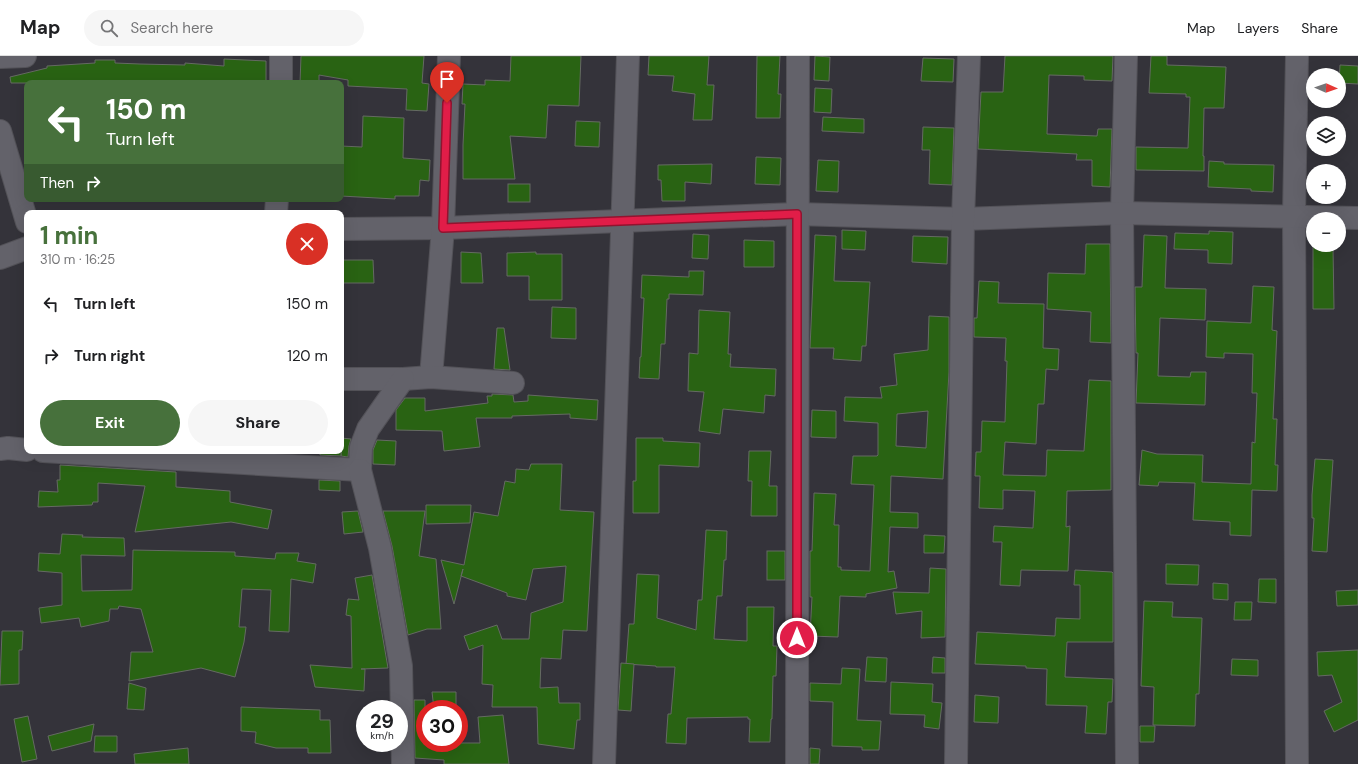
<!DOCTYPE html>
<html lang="en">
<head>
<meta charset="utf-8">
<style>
	body { margin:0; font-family:"DM Sans",sans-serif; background:#f6f6f6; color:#202124; height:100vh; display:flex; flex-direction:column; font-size:15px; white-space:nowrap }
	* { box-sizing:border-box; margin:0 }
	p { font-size:13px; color:#757577 }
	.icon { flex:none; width:22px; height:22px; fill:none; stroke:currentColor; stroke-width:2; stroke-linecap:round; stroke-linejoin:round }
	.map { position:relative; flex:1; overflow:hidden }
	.side { position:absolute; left:24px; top:154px; width:320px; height:244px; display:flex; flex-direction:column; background:#fff; border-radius:8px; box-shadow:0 4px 16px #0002 }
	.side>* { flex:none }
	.banner { position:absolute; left:24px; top:24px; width:320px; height:122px; border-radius:8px; box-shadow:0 4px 16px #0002; background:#47713c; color:#fff; overflow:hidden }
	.needle { width:26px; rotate:92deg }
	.tools { position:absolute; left:1306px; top:12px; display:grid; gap:8px }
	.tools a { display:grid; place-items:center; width:40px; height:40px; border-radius:50%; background:#fff; box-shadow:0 4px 16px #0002; font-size:20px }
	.speed { position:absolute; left:356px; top:644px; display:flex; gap:8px; font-size:20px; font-weight:700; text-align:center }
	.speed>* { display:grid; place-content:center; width:52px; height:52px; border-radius:50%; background:#fff; box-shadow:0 4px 16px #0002; line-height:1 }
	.speed small { font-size:10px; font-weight:400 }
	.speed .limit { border:6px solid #d22; background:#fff; color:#111 }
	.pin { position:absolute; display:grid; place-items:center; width:34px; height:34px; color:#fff; margin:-41px -17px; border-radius:50% 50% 50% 0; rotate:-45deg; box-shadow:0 0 4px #0007 }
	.pin .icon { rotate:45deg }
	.me { position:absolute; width:44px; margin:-22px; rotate:0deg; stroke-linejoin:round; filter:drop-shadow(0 0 3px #0008) }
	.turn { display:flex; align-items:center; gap:14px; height:84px; padding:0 16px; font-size:18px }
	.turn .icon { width:52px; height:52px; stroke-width:2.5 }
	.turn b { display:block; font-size:28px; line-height:34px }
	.then { display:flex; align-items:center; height:38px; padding:0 16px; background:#0003; gap:8px; font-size:15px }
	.round { display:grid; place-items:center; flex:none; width:42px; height:42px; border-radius:21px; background:#f6f6f6 }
	.head { display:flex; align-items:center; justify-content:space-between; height:68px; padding:0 16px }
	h1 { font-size:24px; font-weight:700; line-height:30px; color:#47713c }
	.primary-button { display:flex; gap:8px; margin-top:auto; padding:8px 16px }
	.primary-button a { flex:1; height:46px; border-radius:24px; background:#47713c; color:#fff; font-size:16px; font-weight:700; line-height:46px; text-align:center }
	.primary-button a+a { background:#f6f6f6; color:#202124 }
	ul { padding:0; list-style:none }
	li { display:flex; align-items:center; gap:12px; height:52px; padding:0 16px }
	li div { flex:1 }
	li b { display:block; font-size:15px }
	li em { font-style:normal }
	header { display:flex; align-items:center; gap:24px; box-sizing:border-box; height:56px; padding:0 20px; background:#fff; border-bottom:1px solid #e0e0e0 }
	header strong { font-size:19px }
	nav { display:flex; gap:22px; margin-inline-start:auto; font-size:14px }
	.search { width:280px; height:36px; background:#f6f6f6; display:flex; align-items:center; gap:10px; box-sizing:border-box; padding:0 14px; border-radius:22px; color:#757577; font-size:15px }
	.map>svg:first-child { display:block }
</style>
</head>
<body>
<header>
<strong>Map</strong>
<div class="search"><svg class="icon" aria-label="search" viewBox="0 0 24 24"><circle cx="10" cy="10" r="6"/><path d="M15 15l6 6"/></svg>Search here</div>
<nav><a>Map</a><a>Layers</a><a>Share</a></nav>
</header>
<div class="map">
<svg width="1358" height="708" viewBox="0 0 1358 708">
	<rect width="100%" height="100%" fill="#34333a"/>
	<g fill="#296313" stroke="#656a63" fill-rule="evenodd">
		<path d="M301 0H424L422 27 429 28 427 55 406 54 407 33 348 30V24L319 19V27H300Z"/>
		<path d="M511 0H581L579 50 548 49 546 82 510 80 515 123H463V89L465 48H462L463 28 485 29V24L510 25Z"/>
		<path d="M649 0H709L707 29H714L712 64H693L695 38 672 35 674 20 648 19Z"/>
		<path d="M757 0H780L778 38H781L780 62H756Z"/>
		<path d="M815 0 830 1 829 25 814 24Z"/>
		<path d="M1005 0H1113L1112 25 1084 24V20L1049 19 1047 78 1097 80 1098 73H1112L1110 131 1092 130V104H1076L1077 98 978 93 981 36H1003Z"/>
		<path d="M1151 0H1167V9L1226 11 1224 52H1204L1203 100H1204V115L1136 114V91L1188 92 1190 41H1186V38L1149 37Z"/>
		<path d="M923 2 954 3 953 26 921 25Z"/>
		<path d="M224 3 266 5V27H191L172 25V27H11L10 21 47 12V10L95 7V4H115V7L140 8 185 9V7L224 10Z"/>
		<path d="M1340 9 1358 10V28L1339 27Z"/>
		<path d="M815 32 832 33 831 57 814 56Z"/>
		<path d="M363 60 404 62 403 102 430 104 429 125 420 124 419 140H395V143L341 140V90L362 91Z"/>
		<path d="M823 61 864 63V77L822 75Z"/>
		<path d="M576 65 600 66 599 91 575 90Z"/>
		<path d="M923 71 954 72 952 129 929 128 930 94H922Z"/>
		<path d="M756 101 781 102 780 129 755 128Z"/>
		<path d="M818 104 839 105 838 136 816 135Z"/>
		<path d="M1209 105 1224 106V108L1274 109 1273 136 1251 135V133L1208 131Z"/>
		<path d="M712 108 711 128 685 126V145H662L661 124H658V109Z"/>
		<rect x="508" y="128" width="22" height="18"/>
		<path d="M842 174 866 175 865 194 842 193Z"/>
		<path d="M1209 175 1233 176 1232 208 1208 207V194L1174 193 1175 177 1209 178Z"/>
		<path d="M693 178 709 179 708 203 692 202Z"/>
		<path d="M815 179 836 180 834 225 870 226 866 290H862L861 305 833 303 834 292H810Z"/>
		<path d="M1144 179 1167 180 1165 232 1206 233 1205 264 1160 262 1158 320 1190 321 1191 316H1206L1205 349 1136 347 1138 297H1136L1135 231H1142Z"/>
		<path d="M913 180 948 181 947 208 912 206Z"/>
		<path d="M744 184 774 185V211H744Z"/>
		<path d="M1086 188H1110L1111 287 1090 286 1091 256 1047 253 1048 217 1085 218Z"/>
		<path d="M1313 190 1333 191 1334 253H1313Z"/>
		<path d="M461 196 481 197 483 227H461Z"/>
		<path d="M536 196V198H562V244H529V220H507V197Z"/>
		<path d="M341 204H373L374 227H341Z"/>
		<path d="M689 215H704L703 239 669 238V243H667L665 288H661L659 323 639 322 640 301H641L644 242H641L642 219 689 221Z"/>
		<path d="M979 225 999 226 998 247 1044 248 1043 292 1059 293 1058 314 1046 313 1044 348H1038L1036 388 1005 386 1003 419 1046 420 1047 394 1084 395 1089 324 1111 325V434L1067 435 1066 471 1070 470 1068 515 1021 514 1020 530 1000 529 1002 486H993L994 470 1033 472 1035 435 1003 434V453L979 452 980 420H975L976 396H981L982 365 1005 366 1007 305H1005L1006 282 974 281V262H977Z"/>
		<path d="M1253 230 1274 231 1272 274 1277 275 1273 363H1277L1275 409H1278L1277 435 1252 434 1251 480 1230 479V466L1193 464 1195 427 1159 426 1158 430 1139 429 1142 394 1157 398 1203 399 1202 426 1251 428 1252 386 1255 387 1257 337H1252L1253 298 1224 297V302L1206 301 1207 265 1251 267Z"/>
		<path d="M552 251 576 252V283L551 282Z"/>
		<path d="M699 254 730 256 728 298H731L730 311 776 313 775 340 765 339 764 357 723 353 720 378 699 375 704 336 688 335 689 297 698 298Z"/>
		<path d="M929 260 949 261V316L943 423 891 420 890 456 918 457V472L890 471 888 516 894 515 897 532 866 538V541L840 540 838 581 810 580 812 541H810V495H812L814 437 836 438 834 469H839L838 511H841V514L870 515 874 429 851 428 853 400H877L878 399V367L844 365 845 341 882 342 880 331 897 329 894 298 928 294ZM928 355 926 392 896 390 897 358Z"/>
		<path d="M497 272H504L510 314 494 313Z"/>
		<path d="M492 338 513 339 514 346 528 345V339L598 344 597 364 570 362V358L512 360V362H476L480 391 444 395 442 375 396 374V354L405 342H425V355L488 347 487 340H492Z"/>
		<path d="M812 354 836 355V382L811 381Z"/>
		<path d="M341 382 351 383 349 390 348 401 341 400Z"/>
		<path d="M636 382H663V385L700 387 699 411 659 409V457H633V425H636Z"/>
		<path d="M377 384 396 385 395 409 373 408V394Z"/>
		<path d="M320 395H341V400L320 399Z"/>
		<path d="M749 395H771L769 430H777V460H751L752 425H748Z"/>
		<path d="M1315 403 1333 404 1327 496 1312 495 1314 462H1312V439Z"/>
		<path d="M531 408H562L560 454 594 456 587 575 563 574 561 603 541 602 540 632 558 631 559 647H580V664H577L574 693 538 688 537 651H492L493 629 482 628 483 589 469 594 464 580 497 569 502 583H529L531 557 563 546 566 510 533 513 526 544 507 540V537L461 520 463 513 454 548 441 504 464 509 474 456 498 460 505 425 515 427 516 413 529 414Z"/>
		<path d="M60 409 176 416V431L230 435V446L272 454 268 473 231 466 135 476 145 430 98 427V446H93L92 449 38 451 39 435 58 436 57 424H60Z"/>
		<path d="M319 424 340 425V435L319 434Z"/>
		<path d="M426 449H471L470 467 426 468Z"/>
		<path d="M358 455 363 476 344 478 342 456Z"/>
		<path d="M383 455H425L419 500 436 503 441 573H427L408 579 392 490Z"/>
		<path d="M706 474 727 475 726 504H724L722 540H717L714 583 747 585V551H774L773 590H777L776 620H773L772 663H771L770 686H749L750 663H748V661L687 662 686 688 666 687 668 658H671L675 611H656V610L626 608 629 568H634L637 518 659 519 657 562 696 574 698 544H702Z"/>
		<path d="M62 478 83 479 82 481 124 482 125 500 81 499 82 535 132 534 133 494 235 496V500L275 503 276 497H299L297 505 316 508 313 527 291 523 289 576 269 575 271 534 242 533 239 571H246L244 586 235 621 201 612 129 625 131 596H153L141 553 119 550 118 553H110L109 565 81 571 79 562 41 567 39 552 62 549V517L38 515 39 497 60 498Z"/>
		<path d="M924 479 945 480 944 497H924Z"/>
		<rect x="767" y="495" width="18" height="29"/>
		<path d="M1166 508 1199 509 1198 529 1166 528Z"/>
		<path d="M930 512 946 513 945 581 921 582 922 555 896 558 893 536 929 537Z"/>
		<path d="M1075 514 1112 516 1113 517V586H1067L1065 621 1113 623 1112 646H1108L1106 678 1085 677 1087 650 1046 649 1047 613 1026 612V610L975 608 977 576 1055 580 1056 562 1080 563V529H1074Z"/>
		<path d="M372 519 388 612 361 613H365L364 635 315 631 310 609 352 612 351 560 346 559 348 543 359 544 355 522Z"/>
		<path d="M1259 523H1276V547L1258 546Z"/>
		<path d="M1213 527 1228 528V544L1213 543Z"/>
		<path d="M1358 534V549L1337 550 1336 535Z"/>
		<path d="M1144 545 1173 546 1172 561 1202 562 1199 638H1196L1195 670 1153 669 1154 631 1141 630Z"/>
		<path d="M1235 546H1252L1251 564H1234Z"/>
		<path d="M2 575H23L22 594H19V628L0 629Z"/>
		<path d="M1358 594V664L1334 676 1324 655 1342 646 1332 619 1318 620 1317 596Z"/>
		<path d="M867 601 887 602 886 626 865 625Z"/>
		<path d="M933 601 945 602V617H932Z"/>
		<path d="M1232 603 1258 604V620L1231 619Z"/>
		<path d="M621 607 634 608 631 655 618 654Z"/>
		<path d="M842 612 860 613 857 664 881 665 879 694H862V691L832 690 833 646 810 645V627L841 628Z"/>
		<path d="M891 626 933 628 932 646 942 647 939 673 924 671 925 659 890 658Z"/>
		<path d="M129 627 146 632 144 654 127 653Z"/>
		<path d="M432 636H456V652L434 653Z"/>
		<path d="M975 639 999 641 998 667 974 666Z"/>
		<path d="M414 644H425V687H480L478 661 503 659 509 708H444V704L415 702Z"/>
		<path d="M241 651 320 654V664H330L331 697H308V692H276L255 687 256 676 241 675Z"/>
		<path d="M28 660 37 703 22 706 14 663Z"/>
		<path d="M94 668 91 685 52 695 48 680Z"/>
		<path d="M1140 670H1155L1154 686H1140Z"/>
		<path d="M95 680H117V696H94Z"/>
		<path d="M188 692 189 708H135L134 698Z"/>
		<path d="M810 692 820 693 819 708H810Z"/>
	</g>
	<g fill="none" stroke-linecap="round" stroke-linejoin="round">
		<defs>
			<g id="street">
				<path d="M1126 0 1122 157 1127 708"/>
				<path d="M1297 0 1294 159 1297 708"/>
				<path d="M0 1 25 0"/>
				<path d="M281 27V0"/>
				<path d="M0 75 27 166"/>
				<path d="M276 157 277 143"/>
				<path d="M341 173 443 172 797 158 963 163 1122 157 1358 162"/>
				<path d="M0 202 27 192"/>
				<path d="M431 321 443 172 449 0"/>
				<path d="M341 323H403L431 321 513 327"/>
				<path d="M0 393 8 392 27 394"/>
				<path d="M43 395 360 414 361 391 368 373 403 323"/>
				<path d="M360 414 380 492 401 610 403 708"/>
				<path d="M604 708 628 0"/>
				<path d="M797 708 798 0"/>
				<path d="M956 708 963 163 969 0"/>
			</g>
		</defs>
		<use href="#street" stroke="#535258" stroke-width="24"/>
		<use href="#street" stroke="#63626a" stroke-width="22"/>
	</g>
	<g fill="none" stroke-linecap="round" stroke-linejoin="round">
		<defs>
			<path id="route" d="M447 47 443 172 797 158V582"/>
		</defs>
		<use href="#route" stroke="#92132f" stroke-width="10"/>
		<use href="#route" stroke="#e11d48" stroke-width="7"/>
	</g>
</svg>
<div class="tools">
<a><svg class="needle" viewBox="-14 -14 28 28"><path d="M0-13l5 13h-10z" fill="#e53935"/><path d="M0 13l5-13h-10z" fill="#757577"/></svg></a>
<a><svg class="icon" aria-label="layers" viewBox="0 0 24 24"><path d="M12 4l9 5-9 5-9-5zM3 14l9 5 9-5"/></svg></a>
<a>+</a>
<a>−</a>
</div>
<div class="speed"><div>29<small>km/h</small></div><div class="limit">30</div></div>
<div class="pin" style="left:447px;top:47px;background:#d93025"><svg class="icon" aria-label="arrive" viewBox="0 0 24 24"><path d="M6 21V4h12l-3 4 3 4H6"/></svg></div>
<svg class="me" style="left:797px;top:582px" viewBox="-20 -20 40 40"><circle r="17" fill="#e11d48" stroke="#fff" stroke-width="3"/><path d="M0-11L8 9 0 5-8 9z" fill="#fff"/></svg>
<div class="banner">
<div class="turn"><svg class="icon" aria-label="left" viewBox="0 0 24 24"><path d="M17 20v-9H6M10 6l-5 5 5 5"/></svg><div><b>150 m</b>Turn left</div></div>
<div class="then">Then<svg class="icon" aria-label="right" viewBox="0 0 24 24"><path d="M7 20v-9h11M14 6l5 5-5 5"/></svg></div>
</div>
<section class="side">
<div class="head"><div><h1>1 min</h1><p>310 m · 16:25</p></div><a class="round" style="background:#d93025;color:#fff"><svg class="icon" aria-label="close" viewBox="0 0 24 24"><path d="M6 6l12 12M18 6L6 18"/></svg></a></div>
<ul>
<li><svg class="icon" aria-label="left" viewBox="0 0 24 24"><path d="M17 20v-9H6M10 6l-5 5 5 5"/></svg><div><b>Turn left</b></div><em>150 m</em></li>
<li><svg class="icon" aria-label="right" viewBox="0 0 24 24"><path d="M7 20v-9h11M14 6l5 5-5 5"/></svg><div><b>Turn right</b></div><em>120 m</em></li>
</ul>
<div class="primary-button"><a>Exit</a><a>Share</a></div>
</section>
</div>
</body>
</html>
